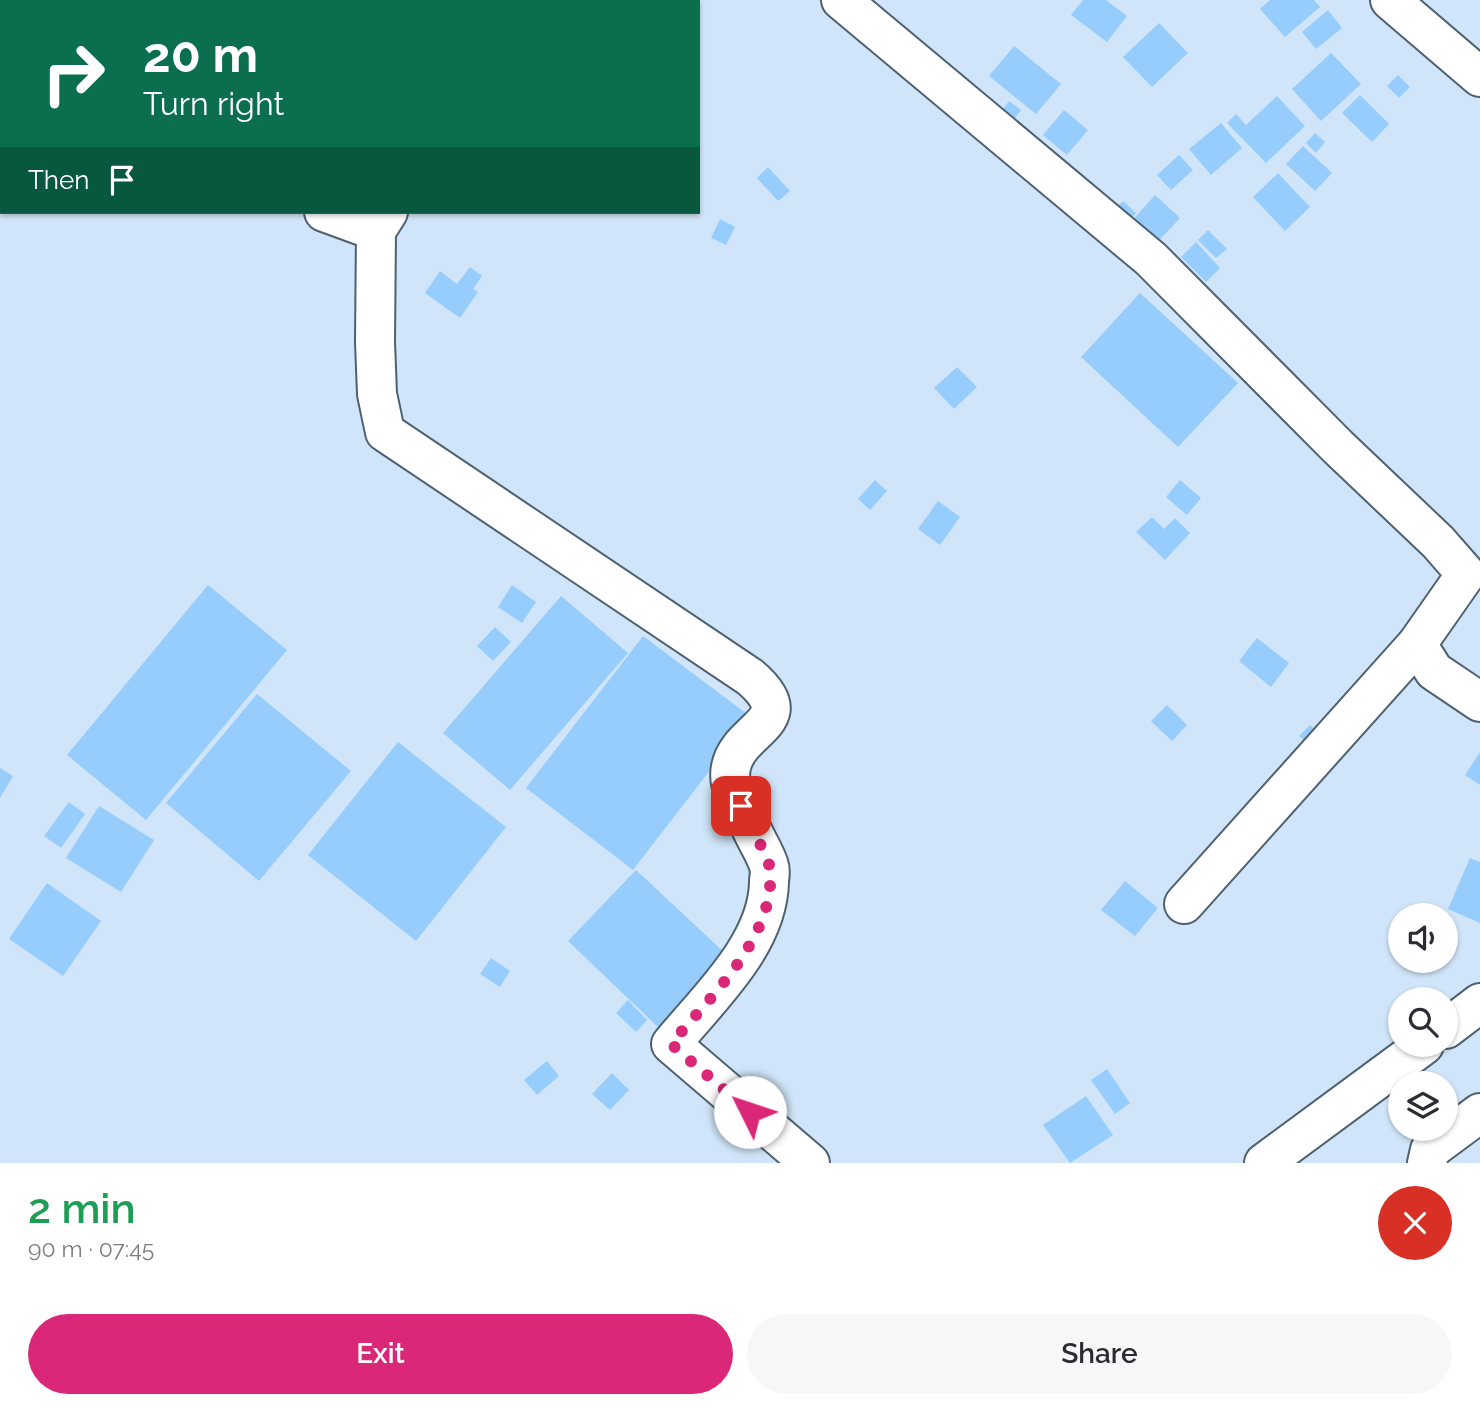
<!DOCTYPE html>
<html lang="en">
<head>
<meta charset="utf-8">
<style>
	body { margin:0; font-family:Raleway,sans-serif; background:#f7f7f7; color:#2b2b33; height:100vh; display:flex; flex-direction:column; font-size:26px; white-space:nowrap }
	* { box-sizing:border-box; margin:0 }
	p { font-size:23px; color:#7c7c81 }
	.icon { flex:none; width:38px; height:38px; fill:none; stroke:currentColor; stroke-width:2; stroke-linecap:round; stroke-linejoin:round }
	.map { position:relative; height:1163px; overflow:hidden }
	.drawer { display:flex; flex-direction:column; background:#fff; flex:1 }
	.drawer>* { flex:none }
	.banner { position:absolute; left:0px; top:0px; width:700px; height:214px; box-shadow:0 2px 5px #0004; background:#0b6e4f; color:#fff; overflow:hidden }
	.fabs { position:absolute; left:1388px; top:903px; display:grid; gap:14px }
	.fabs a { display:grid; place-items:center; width:70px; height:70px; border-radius:50%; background:#fff; box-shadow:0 2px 5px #0004; font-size:35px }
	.pin { position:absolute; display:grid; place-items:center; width:60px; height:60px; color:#fff; margin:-30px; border-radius:14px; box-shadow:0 4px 10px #0006 }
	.me { position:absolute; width:77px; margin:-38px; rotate:311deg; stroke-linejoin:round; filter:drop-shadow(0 0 5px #0008) }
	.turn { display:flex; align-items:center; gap:24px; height:147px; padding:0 28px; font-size:32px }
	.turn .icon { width:91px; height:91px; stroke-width:2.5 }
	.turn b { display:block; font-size:49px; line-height:60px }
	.then { display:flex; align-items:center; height:66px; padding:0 28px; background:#0003; gap:14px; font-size:26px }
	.round { display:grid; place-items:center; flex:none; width:74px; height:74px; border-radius:37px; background:#f7f7f7 }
	.overview { display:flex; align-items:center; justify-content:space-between; height:119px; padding:0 28px }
	h1 { font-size:42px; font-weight:600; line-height:52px; color:#1e9e55 }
	.cta { display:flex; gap:14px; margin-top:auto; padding:14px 28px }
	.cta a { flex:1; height:80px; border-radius:42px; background:#db2777; color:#fff; font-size:28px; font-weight:600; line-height:80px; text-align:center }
	.cta a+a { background:#f7f7f7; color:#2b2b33 }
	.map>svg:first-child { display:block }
</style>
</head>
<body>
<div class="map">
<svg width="1480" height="1163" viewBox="0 0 1480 1163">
	<rect width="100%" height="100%" fill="#d0e5f9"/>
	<g fill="#96cdfd">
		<path d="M1083 0H1106L1127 16 1107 42 1071 15Z"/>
		<path d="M1270 0H1314L1320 7 1285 37 1260 9Z"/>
		<path d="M1328 10 1342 28 1316 49 1302 32Z"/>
		<path d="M1159 23 1188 53 1152 87 1123 57Z"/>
		<path d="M1014 46 1061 84 1036 114 989 76Z"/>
		<path d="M1331 53 1361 84 1321 121 1292 89Z"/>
		<path d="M1398 75 1410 87 1399 98 1387 86Z"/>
		<path d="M1360 95 1389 124 1372 142 1342 113Z"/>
		<path d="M1277 96 1305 126 1266 163 1227 123 1236 114 1246 125Z"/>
		<path d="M1009 101 1021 110 1011 123 999 115Z"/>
		<path d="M1064 110 1088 130 1067 155 1043 135Z"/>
		<path d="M1221 123 1242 148 1211 175 1189 149Z"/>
		<path d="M1315 133 1325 142 1316 153 1306 143Z"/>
		<path d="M1303 146 1332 173 1315 191 1286 164Z"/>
		<path d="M1179 155 1193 170 1171 190 1157 175Z"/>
		<path d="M768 167 790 191 778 201 757 178Z"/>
		<path d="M1278 173 1310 207 1285 231 1253 197Z"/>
		<path d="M1155 195 1180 218 1154 246 1129 224Z"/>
		<path d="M1123 201 1136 213 1127 222 1114 210Z"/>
		<path d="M720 219 735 227 726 245 711 238Z"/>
		<path d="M1208 230 1227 249 1216 258 1198 240Z"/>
		<path d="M1196 242 1220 268 1206 282 1181 257Z"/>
		<path d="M470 267 482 276 473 289 478 292 460 318 425 293 440 271 457 284Z"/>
		<path d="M1140 293 1238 383 1178 447 1081 357Z"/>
		<path d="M957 367 977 387 954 409 934 388Z"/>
		<path d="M875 480 887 491 870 510 858 499Z"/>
		<path d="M1180 480 1201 498 1187 515 1166 497Z"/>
		<path d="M938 501 960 517 940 545 918 529Z"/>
		<path d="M1152 517 1164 529 1175 518 1190 533 1165 560 1136 532Z"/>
		<path d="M208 585 287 650 146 820 67 755Z"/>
		<path d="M512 585 536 602 522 623 498 607Z"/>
		<path d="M561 596 628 653 510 790 443 733Z"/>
		<path d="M495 627 511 642 493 661 477 646Z"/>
		<path d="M643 636 751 717 633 870 526 788Z"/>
		<path d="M1257 638 1289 663 1271 687 1239 661Z"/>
		<path d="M257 694 351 771 259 881 166 803Z"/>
		<path d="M1167 705 1187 725 1172 741 1151 721Z"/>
		<path d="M1310 725 1321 735 1310 746 1299 736Z"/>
		<path d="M398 742 506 827 416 941 308 855Z"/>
		<path d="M1480 752V785L1465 775Z"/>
		<path d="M0 768 13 776 0 798Z"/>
		<path d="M69 802 85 814 61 848 44 836Z"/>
		<path d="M99 806 154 840 121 892 66 858Z"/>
		<path d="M1470 858 1480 862V923L1448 909Z"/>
		<path d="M636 870 727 955 658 1027 568 941Z"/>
		<path d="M1125 881 1158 908 1135 936 1101 910Z"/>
		<path d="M47 883 101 921 63 976 9 939Z"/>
		<path d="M491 958 510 971 500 987 480 974Z"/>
		<path d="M628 1000 647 1020 636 1032 616 1013Z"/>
		<path d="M547 1061 559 1076 537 1095 524 1080Z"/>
		<path d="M1107 1069 1130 1103 1115 1114 1091 1080Z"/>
		<path d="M612 1073 629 1090 610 1110 592 1094Z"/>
		<path d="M1086 1096 1113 1135 1070 1163 1043 1125Z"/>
	</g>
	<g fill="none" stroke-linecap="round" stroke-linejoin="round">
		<defs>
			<g id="minor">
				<path d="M841 0 1151 259 1338 447 1438 542 1466 574 1417 644 1184 904"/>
				<path d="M1390 0 1480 77"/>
				<path d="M516 2 517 0"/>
				<path d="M0 94H2"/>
				<path d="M324 212 376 231"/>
				<path d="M388 212 376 231 375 342 377 394 385 432 750 677C803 722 739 727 731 767 726 789 744 813 753 832 758 843 766 855 769 866 771 871 769 877 769 882 768 944 709 998 671 1044L810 1163"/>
				<path d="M1417 644 1434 671 1480 702"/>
				<path d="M1446 1029 1480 1003"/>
				<path d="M1264 1163 1424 1045"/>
				<path d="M1427 1163 1430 1150 1480 1113"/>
			</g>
		</defs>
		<use href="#minor" stroke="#4e6171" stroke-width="42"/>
		<use href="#minor" stroke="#fff" stroke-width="38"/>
	</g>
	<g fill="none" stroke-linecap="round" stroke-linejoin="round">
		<path stroke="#db2777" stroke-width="12" stroke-dasharray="0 21.6" d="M741 806C747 821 768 855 770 869 776 936 711 996 671 1044L750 1112"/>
	</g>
</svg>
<div class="fabs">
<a><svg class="icon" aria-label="sound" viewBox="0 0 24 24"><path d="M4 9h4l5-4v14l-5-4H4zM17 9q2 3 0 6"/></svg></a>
<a><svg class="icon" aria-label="search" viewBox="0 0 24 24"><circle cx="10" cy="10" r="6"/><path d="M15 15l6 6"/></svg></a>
<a><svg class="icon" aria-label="layers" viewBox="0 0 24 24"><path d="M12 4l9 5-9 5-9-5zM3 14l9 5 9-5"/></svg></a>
</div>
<div class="pin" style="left:741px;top:806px;background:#d93025"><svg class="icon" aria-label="arrive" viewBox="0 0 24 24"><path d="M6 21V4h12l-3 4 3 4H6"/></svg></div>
<svg class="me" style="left:750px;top:1112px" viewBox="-20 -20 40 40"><circle r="19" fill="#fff"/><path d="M0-13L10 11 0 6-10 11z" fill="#db2777"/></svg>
<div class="banner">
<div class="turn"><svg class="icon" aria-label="right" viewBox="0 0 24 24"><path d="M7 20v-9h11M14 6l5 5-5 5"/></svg><div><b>20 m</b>Turn right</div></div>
<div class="then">Then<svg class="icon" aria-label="arrive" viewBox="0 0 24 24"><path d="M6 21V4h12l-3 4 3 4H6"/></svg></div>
</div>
</div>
<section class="drawer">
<div class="overview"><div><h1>2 min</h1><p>90 m · 07:45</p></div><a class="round" style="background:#d93025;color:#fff"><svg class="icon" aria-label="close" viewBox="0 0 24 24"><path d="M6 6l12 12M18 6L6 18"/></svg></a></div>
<div class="cta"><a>Exit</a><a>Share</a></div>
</section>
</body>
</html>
